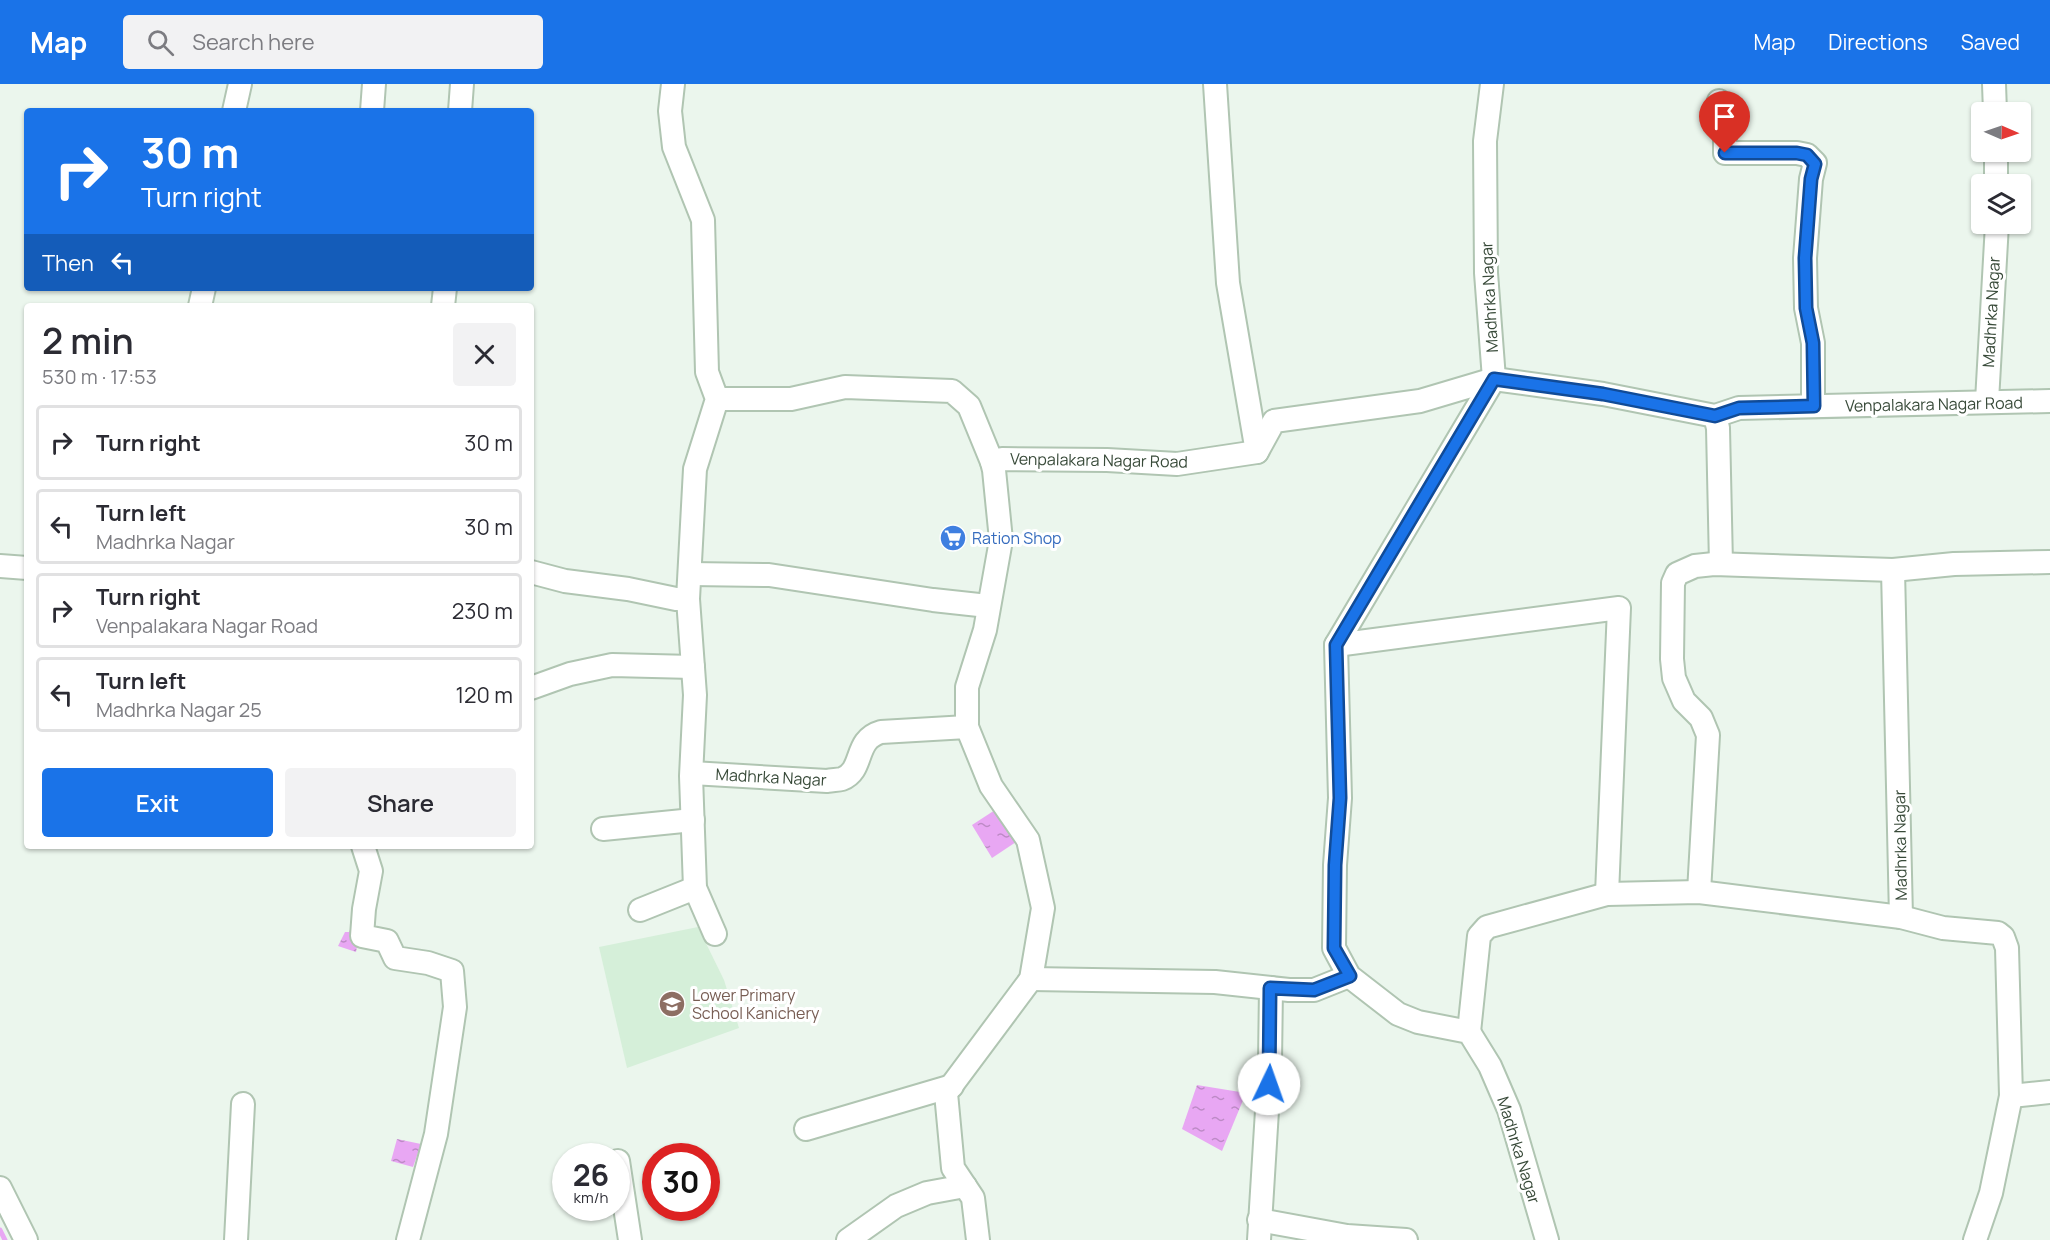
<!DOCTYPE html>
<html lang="en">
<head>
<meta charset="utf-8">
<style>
	body { margin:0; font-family:Manrope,sans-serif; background:#f2f2f3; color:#2b2b33; height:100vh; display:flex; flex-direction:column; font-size:22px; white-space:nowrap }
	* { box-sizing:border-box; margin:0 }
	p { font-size:20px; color:#7c7c81 }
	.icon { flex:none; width:33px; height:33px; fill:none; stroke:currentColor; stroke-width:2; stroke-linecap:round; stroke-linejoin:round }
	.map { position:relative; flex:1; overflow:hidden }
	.panel { position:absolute; left:24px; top:219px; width:510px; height:546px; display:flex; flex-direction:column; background:#fff; border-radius:6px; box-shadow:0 2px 4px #0004 }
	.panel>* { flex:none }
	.top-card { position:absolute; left:24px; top:24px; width:510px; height:183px; border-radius:6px; box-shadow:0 2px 4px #0004; background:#1a73e8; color:#fff; overflow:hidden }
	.needle { width:39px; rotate:92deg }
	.fabs { position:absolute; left:1971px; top:18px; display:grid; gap:12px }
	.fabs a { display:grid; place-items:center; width:60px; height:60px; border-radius:6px; background:#fff; box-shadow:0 2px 4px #0004; font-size:30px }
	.speed { position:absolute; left:552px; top:1059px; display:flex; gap:12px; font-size:30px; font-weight:700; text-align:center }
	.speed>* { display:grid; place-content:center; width:78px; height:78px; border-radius:50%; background:#fff; box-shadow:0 2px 4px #0004; line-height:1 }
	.speed small { font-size:15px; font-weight:400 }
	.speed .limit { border:9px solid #d22; background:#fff; color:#111 }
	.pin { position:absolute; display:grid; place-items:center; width:51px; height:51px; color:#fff; margin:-62px -26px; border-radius:50% 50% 50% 0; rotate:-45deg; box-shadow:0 0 6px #0007 }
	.pin .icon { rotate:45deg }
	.me { position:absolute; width:66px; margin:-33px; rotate:3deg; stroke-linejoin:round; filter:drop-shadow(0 0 4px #0008) }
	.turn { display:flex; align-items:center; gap:21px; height:126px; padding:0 18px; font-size:27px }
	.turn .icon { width:78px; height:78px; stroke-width:2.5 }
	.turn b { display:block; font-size:42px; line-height:51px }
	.then { display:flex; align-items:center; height:57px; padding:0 18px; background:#0003; gap:12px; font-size:22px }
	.round { display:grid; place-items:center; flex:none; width:63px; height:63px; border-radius:6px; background:#f2f2f3 }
	.summary { display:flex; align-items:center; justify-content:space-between; height:102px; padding:0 18px }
	h1 { font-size:36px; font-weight:600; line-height:45px }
	.primary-button { display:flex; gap:12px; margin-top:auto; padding:12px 18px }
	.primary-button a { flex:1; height:69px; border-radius:6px; background:#1a73e8; color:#fff; font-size:24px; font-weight:600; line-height:69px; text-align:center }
	.primary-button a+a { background:#f2f2f3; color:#2b2b33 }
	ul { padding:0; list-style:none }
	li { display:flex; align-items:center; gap:18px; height:75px; margin:0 12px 9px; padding:0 6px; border:3px solid #e1e1e2; border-radius:6px }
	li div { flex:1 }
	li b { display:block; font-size:22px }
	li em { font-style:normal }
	header { display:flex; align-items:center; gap:36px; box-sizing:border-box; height:84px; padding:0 30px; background:#1a73e8; color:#fff }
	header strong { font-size:28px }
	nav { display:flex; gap:33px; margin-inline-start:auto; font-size:21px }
	.search { width:420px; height:54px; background:#f2f2f3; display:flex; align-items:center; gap:15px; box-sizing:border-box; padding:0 21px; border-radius:6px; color:#7c7c81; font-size:22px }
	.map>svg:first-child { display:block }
</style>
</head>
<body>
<header>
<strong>Map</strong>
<div class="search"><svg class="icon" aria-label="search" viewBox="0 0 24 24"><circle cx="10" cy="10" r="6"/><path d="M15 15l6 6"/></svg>Search here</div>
<nav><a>Map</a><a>Directions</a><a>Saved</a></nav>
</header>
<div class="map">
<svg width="2050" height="1156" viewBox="0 0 2050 1156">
	<defs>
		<pattern id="water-ripples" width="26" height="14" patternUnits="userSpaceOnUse" patternTransform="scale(1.5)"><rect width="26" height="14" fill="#e8a7f3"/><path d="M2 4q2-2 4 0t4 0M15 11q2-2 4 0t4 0" fill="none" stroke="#bd8ac6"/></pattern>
	</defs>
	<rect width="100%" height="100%" fill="#ebf6ed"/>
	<path fill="#d5efd9" d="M698 843 724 896 739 944 627 984 599 863Z"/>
	<g fill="url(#water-ripples)">
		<path d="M995 726 1016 758 992 774 972 741Z"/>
		<path d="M351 844 360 846 356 868 338 862 345 848H349Z"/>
		<path d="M1197 1001 1246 1009 1222 1067 1182 1045Z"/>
		<path d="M397 1055 421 1060 413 1083 391 1077Z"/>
	</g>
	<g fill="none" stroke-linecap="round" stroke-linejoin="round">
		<path stroke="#e8a7f3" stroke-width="5" d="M0 1146 5 1156"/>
		<defs>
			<g id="minor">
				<path d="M1215 0 1228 199 1257 368"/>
				<path d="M1492 0 1485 57 1486 189 1494 295 1336 561 1340 714 1335 781 1334 864 1349 892 1398 930 1418 938 1469 948 1490 982 1509 1026 1547 1156"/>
				<path d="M1994 0 1995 28"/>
				<path d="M1719 17 1725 39V69H1797L1807 71 1815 79 1811 95 1805 174 1806 224 1813 259V322"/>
				<path d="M234 27 240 0"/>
				<path d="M372 27 374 0"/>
				<path d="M460 27 462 0"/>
				<path d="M1996 68V100"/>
				<path d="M200 222 204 204"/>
				<path d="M443 222 445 204"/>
				<path d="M717 315H791L845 303 952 307 969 322 992 378"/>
				<path d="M1987 317 1997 140"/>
				<path d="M1715 332 1718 344 1721 480"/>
				<path d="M0 482 27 484"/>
				<path d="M1893 486 1901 833"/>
				<path d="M531 488 565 497 628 505 676 515H688L695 385 717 315 707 288 703 136 674 63 670 27 673 0"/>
				<path d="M690 490 769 491 933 516 988 522"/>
				<path d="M688 515 695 611 691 692 695 804 715 850"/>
				<path d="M1336 561 1619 524 1607 810"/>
				<path d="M531 604 570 590 612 581 693 583"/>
				<path d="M692 689 827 697C832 696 838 696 842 695 865 686 853 656 881 648L967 643"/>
				<path d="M603 745 693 736"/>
				<path d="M363 762 371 787 364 825 362 852 387 857 395 874 428 879 452 887 455 923 436 1050 408 1156"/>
				<path d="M1699 808 1708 651 1701 634 1684 617 1674 594 1672 575 1673 499 1677 490 1695 482 1714 480 1893 486 1954 480 2050 478"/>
				<path d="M640 826 695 804"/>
				<path d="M1031 895 1215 898 1289 906H1314L1349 892"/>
				<path d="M1469 948 1479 852 1487 843 1607 810 1699 808 1901 833 1943 844 1998 849 2003 853 2007 864 2011 1012 1991 1109 1975 1156"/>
				<path d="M2011 1012 2050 1008"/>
				<path d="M806 1045 952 1002"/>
				<path d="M618 1077 630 1156"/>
				<path d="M0 1104 26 1156"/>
				<path d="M1259 1136 1347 1152 1406 1156"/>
				<path d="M236 1156 243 1020"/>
				<path d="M848 1156 896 1122 927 1109 965 1102"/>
				<path d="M978 1156 973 1114 953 1084 946 1009 1031 895 1043 824 1028 756 991 702 967 643V603L985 546 1001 456 994 386 992 378 1002 375 1107 376 1177 380 1257 368 1274 337 1420 317 1494 295 1603 310 1715 332 1739 324 2050 317"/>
				<path d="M1259 1156 1270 978 1271 904"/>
			</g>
		</defs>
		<use href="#minor" stroke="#b0c5b2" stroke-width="26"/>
		<use href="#minor" stroke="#fff" stroke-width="22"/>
	</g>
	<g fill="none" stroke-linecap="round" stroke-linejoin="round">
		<defs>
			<path id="route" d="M1269 1000 1270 904 1314 906 1350 892 1334 864 1335 781 1340 714 1336 561 1494 295 1603 310 1715 332 1739 324 1814 322 1813 259 1806 224 1805 174 1811 95 1815 80 1807 71 1797 69H1725"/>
		</defs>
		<use href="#route" stroke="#114b97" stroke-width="15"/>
		<use href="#route" stroke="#1a73e8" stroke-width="10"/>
	</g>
	<defs>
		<symbol id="supermarket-disc" viewBox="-11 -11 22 22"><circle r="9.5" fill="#3f7fe0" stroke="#fff"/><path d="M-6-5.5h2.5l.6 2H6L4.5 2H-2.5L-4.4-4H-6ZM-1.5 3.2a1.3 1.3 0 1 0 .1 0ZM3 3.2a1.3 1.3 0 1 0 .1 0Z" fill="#fff"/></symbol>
		<symbol id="school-disc" viewBox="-11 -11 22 22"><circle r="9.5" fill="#8d6e63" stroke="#fff"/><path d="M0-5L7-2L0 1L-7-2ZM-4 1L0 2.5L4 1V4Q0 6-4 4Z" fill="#fff"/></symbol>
	</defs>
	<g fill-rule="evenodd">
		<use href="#supermarket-disc" x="938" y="439" width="30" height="30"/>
		<use href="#school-disc" x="657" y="905" width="30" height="30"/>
	</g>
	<g text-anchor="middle" stroke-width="6" stroke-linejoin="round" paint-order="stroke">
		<g font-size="16" fill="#384a39" stroke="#fff">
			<text transform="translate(1489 213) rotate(-93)" y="6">Madhrka Nagar</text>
			<text transform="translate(1991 228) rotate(-87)" y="6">Madhrka Nagar</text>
			<text transform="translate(1934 320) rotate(-1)" y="6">Venpalakara Nagar Road</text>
			<text transform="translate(1099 376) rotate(1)" y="6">Venpalakara Nagar Road</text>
			<text transform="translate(771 693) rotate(3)" y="6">Madhrka Nagar</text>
			<text transform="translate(1900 761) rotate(-91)" y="6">Madhrka Nagar</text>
			<text transform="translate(1519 1066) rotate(73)" y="6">Madhrka Nagar</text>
		</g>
		<g font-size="16" fill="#366cbe" stroke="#fff" text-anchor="start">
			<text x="972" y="460">Ration Shop</text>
		</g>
		<g font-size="16" fill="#785e54" stroke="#fff" text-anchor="start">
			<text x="692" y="917">Lower Primary<tspan x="692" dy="18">School Kanichery</tspan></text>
		</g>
	</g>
</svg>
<div class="fabs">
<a><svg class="needle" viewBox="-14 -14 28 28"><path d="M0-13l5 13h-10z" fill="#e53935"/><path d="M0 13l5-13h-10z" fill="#7c7c81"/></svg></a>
<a><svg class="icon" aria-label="layers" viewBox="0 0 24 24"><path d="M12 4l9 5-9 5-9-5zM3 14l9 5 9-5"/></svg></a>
</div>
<div class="speed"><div>26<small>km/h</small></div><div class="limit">30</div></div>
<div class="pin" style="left:1725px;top:69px;background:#d93025"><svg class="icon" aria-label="arrive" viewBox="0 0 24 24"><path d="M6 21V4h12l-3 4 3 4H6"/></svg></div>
<svg class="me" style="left:1269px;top:1000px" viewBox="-20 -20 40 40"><circle r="19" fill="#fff"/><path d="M0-13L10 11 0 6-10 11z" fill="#1a73e8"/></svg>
<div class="top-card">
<div class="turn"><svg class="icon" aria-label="right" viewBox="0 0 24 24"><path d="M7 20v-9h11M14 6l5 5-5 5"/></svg><div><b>30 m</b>Turn right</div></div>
<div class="then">Then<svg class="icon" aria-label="left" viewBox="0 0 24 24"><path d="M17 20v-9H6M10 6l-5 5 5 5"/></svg></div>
</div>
<section class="panel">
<div class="summary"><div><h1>2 min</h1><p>530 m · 17:53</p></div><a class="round"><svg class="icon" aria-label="close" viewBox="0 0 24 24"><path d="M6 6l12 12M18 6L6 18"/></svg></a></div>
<ul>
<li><svg class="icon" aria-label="right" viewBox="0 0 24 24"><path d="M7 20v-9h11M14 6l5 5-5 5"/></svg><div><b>Turn right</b></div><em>30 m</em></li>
<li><svg class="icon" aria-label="left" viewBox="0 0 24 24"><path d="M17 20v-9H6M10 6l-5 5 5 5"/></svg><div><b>Turn left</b><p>Madhrka Nagar</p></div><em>30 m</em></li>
<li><svg class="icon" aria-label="right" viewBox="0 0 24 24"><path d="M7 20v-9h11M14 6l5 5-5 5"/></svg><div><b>Turn right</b><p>Venpalakara Nagar Road</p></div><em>230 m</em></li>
<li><svg class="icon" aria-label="left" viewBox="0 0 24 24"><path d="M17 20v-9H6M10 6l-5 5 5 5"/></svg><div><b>Turn left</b><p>Madhrka Nagar 25</p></div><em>120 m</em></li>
</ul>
<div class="primary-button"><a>Exit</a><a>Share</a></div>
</section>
</div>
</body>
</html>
